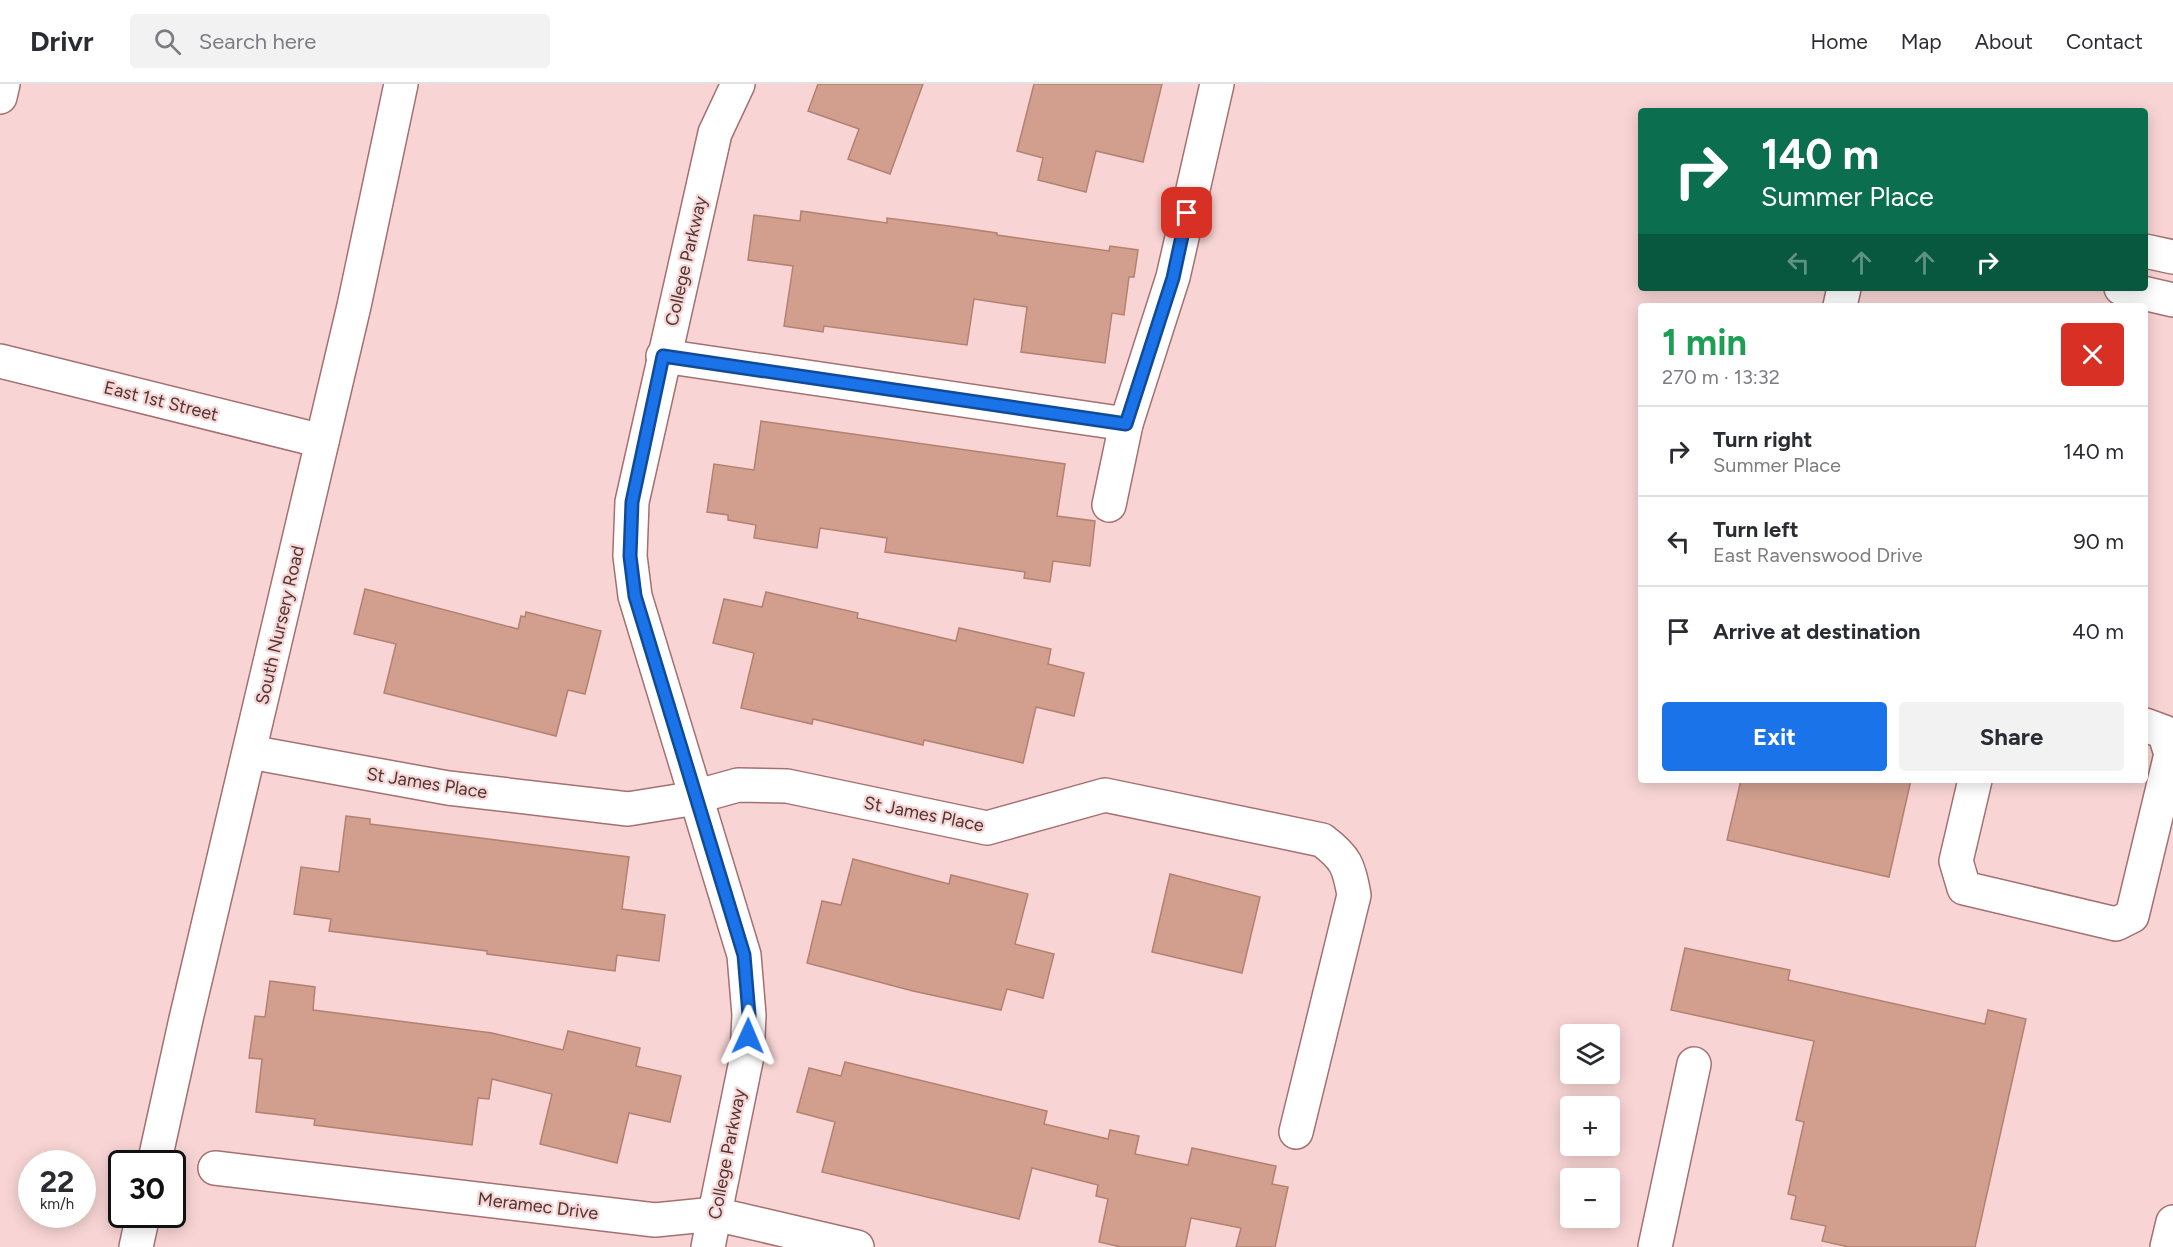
<!DOCTYPE html>
<html lang="en">
<head>
<meta charset="utf-8">
<style>
	body { margin:0; font-family:Figtree,sans-serif; background:#f2f2f3; color:#2b2b33; height:100vh; display:flex; flex-direction:column; font-size:22px; white-space:nowrap }
	* { box-sizing:border-box; margin:0 }
	p { font-size:20px; color:#7c7c81 }
	.icon { flex:none; width:33px; height:33px; fill:none; stroke:currentColor; stroke-width:2; stroke-linecap:round; stroke-linejoin:round }
	.map { position:relative; flex:1; overflow:hidden }
	.sheet { position:absolute; left:1638px; top:219px; width:510px; height:480px; display:flex; flex-direction:column; background:#fff; border-radius:6px; box-shadow:0 3px 15px #0003 }
	.sheet>* { flex:none }
	.banner { position:absolute; left:1638px; top:24px; width:510px; height:183px; border-radius:6px; box-shadow:0 3px 15px #0003; background:#0b6e4f; color:#fff; overflow:hidden }
	.fabs { position:absolute; left:1560px; top:940px; display:grid; gap:12px }
	.fabs a { display:grid; place-items:center; width:60px; height:60px; border-radius:6px; background:#fff; box-shadow:0 3px 15px #0003; font-size:30px }
	.speed { position:absolute; left:18px; top:1066px; display:flex; gap:12px; font-size:30px; font-weight:700; text-align:center }
	.speed>* { display:grid; place-content:center; width:78px; height:78px; border-radius:50%; background:#fff; box-shadow:0 3px 15px #0003; line-height:1 }
	.speed small { font-size:15px; font-weight:400 }
	.speed .limit { border:3px solid #111; border-radius:9px; background:#fff; color:#111 }
	.pin { position:absolute; display:grid; place-items:center; width:51px; height:51px; color:#fff; margin:-26px; border-radius:12px; box-shadow:0 3px 9px #0006 }
	.me { position:absolute; width:66px; margin:-33px; rotate:1deg; stroke-linejoin:round; filter:drop-shadow(0 0 4px #0008) }
	.turn { display:flex; align-items:center; gap:21px; height:126px; padding:0 24px; font-size:27px }
	.turn .icon { width:78px; height:78px; stroke-width:2.5 }
	.turn b { display:block; font-size:42px; line-height:51px }
	.lanes { display:flex; align-items:center; height:57px; padding:0 24px; background:#0003; justify-content:center; gap:30px; direction:ltr }
	.lanes .off { opacity:.35 }
	.round { display:grid; place-items:center; flex:none; width:63px; height:63px; border-radius:6px; background:#f2f2f3 }
	.headline { display:flex; align-items:center; justify-content:space-between; height:102px; padding:0 24px }
	h1 { font-size:36px; font-weight:700; line-height:45px; color:#1e9e55 }
	.button { display:flex; gap:12px; margin-top:auto; padding:12px 24px }
	.button a { flex:1; height:69px; border-radius:6px; background:#1a73e8; color:#fff; font-size:24px; font-weight:700; line-height:69px; text-align:center }
	.button a+a { background:#f2f2f3; color:#2b2b33 }
	ul { padding:0; list-style:none }
	li { display:flex; align-items:center; gap:18px; height:90px; padding:0 24px; border-top:2px solid #e1e1e2 }
	li div { flex:1 }
	li b { display:block; font-size:22px }
	li em { font-style:normal }
	header { display:flex; align-items:center; gap:36px; box-sizing:border-box; height:84px; padding:0 30px; background:#fff; border-bottom:2px solid #e1e1e2 }
	header strong { font-size:28px }
	nav { display:flex; gap:33px; margin-inline-start:auto; font-size:21px }
	.search { width:420px; height:54px; background:#f2f2f3; display:flex; align-items:center; gap:15px; box-sizing:border-box; padding:0 21px; border-radius:6px; color:#7c7c81; font-size:22px }
	.map>svg:first-child { display:block }
</style>
</head>
<body>
<header>
<strong>Drivr</strong>
<div class="search"><svg class="icon" aria-label="search" viewBox="0 0 24 24"><circle cx="10" cy="10" r="6"/><path d="M15 15l6 6"/></svg>Search here</div>
<nav><a>Home</a><a>Map</a><a>About</a><a>Contact</a></nav>
</header>
<div class="map">
<svg width="2173" height="1163" viewBox="0 0 2173 1163">
	<rect width="100%" height="100%" fill="#f8d5d4"/>
	<g fill="#d29f8e" stroke="#b28171" stroke-width="1.5">
		<path d="M818 0H923L890 90 848 75 859 45 808 27Z"/>
		<path d="M1034 0H1162L1143 78 1096 67 1086 108 1038 96 1043 74 1017 67Z"/>
		<path d="M801 127 887 139V134L949 142 997 149V151L1109 167 1110 162 1138 166 1134 193H1129L1124 231 1112 229 1105 279 1021 268 1027 223 974 215 967 261 824 242 823 248 784 242 793 182 748 176 754 131 800 137Z"/>
		<path d="M761 337 1065 380 1057 432 1095 437 1090 482 1053 477 1050 498 1024 494 1025 488 885 468 887 454 820 444 817 464 754 454 756 441 728 436V431L707 428 714 380 754 386Z"/>
		<path d="M365 505 518 545 521 532 525 533 526 528 601 547 585 610 568 606 556 652 384 609 396 560 354 550Z"/>
		<path d="M766 508 858 529 857 534 956 557 959 544 1051 565 1048 580 1084 589 1074 632 1036 623 1023 679 924 656 923 661 813 635 812 640 741 624 754 569 713 559 724 515 762 523Z"/>
		<path d="M1741 696H1911L1889 793 1727 756Z"/>
		<path d="M346 732 370 735V740L629 773 622 825 665 831 659 877 617 871 615 887 487 870V867L329 847 331 835 294 830 301 783 339 788Z"/>
		<path d="M853 775 949 800 951 791 1028 810 1015 860 1054 870 1043 914 1007 905 1001 926 913 907 807 879 822 817 841 821Z"/>
		<path d="M1170 790 1260 813 1242 889 1152 868Z"/>
		<path d="M1685 864 1790 886 1788 896 1985 940 1988 926 2026 935 1975 1163H1849L1822 1157 1826 1142 1791 1135 1796 1112 1788 1110 1804 1038 1796 1036 1814 957 1671 926Z"/>
		<path d="M270 897 315 903 313 926 492 949 563 966 568 947 640 964 636 982 681 992 670 1038 629 1029 617 1079 540 1060 552 1010 492 995 489 1015 478 1014 472 1061 314 1041 315 1035 256 1028 262 975 249 974 255 932 265 933Z"/>
		<path d="M845 978 1047 1027 1044 1040 1108 1055 1110 1046 1139 1052 1135 1070 1188 1081 1192 1064 1276 1082 1272 1100 1288 1103 1275 1163H1236L1241 1144 1191 1134 1185 1163H1121L1099 1158 1108 1115 1096 1112 1098 1101 1032 1084 1019 1135 822 1088 835 1038 797 1028 809 984 841 992Z"/>
	</g>
	<g fill="none" stroke-linecap="round" stroke-linejoin="round">
		<defs>
			<g id="minor">
				<path d="M0 13 3 0"/>
				<path d="M2145 167 2173 173"/>
				<path d="M2121 204 2173 216"/>
				<path d="M1840 222 1844 204"/>
				<path d="M663 272 1126 340"/>
				<path d="M0 277 322 357"/>
				<path d="M1109 421 1126 340 1173 193 1217 0"/>
				<path d="M250 668 448 704 628 725 684 716 738 701 787 702 987 744 1105 711 1322 756C1346 774 1349 782 1354 811L1296 1048"/>
				<path d="M1975 696 1956 777 1964 804 2116 840 2132 832 2171 670 2164 648 2145 641"/>
				<path d="M154 1080 186 935 354 222 401 0"/>
				<path d="M215 1084 655 1136 715 1130 857 1163"/>
				<path d="M136 1163 143 1131"/>
				<path d="M708 1163 747 972 749 931 744 871 635 512 630 472 632 418 715 49 738 0"/>
				<path d="M1655 1163 1694 980"/>
			</g>
			<path id="major" d="M2167 1163 2173 1138"/>
		</defs>
		<use href="#minor" stroke="#a47070" stroke-width="36"/>
		<use href="#major" stroke="#a47070" stroke-width="36"/>
		<use href="#minor" stroke="#fff" stroke-width="33"/>
		<use href="#major" stroke="#fff" stroke-width="33"/>
	</g>
	<g fill="none" stroke-linecap="round" stroke-linejoin="round">
		<defs>
			<path id="route" d="M748 952 749 931 744 871 635 512 630 472 632 418 663 272 1126 340 1173 194 1187 129"/>
		</defs>
		<use href="#route" stroke="#114b97" stroke-width="15"/>
		<use href="#route" stroke="#1a73e8" stroke-width="10"/>
	</g>
	<g text-anchor="middle" stroke-width="4.5" stroke-linejoin="round" paint-order="stroke">
		<g font-size="18" fill="#4d3636" stroke="#f8d5d4">
			<text transform="translate(686 177) rotate(-77)" y="6">College Parkway</text>
			<text transform="translate(161 317) rotate(14)" y="6">East 1st Street</text>
			<text transform="translate(280 541) rotate(-77)" y="6">South Nursery Road</text>
			<text transform="translate(427 699) rotate(9)" y="6">St James Place</text>
			<text transform="translate(924 730) rotate(11)" y="6">St James Place</text>
			<text transform="translate(727 1070) rotate(-79)" y="6">College Parkway</text>
			<text transform="translate(538 1122) rotate(7)" y="6">Meramec Drive</text>
		</g>
	</g>
</svg>
<div class="fabs">
<a><svg class="icon" aria-label="layers" viewBox="0 0 24 24"><path d="M12 4l9 5-9 5-9-5zM3 14l9 5 9-5"/></svg></a>
<a>+</a>
<a>−</a>
</div>
<div class="speed"><div>22<small>km/h</small></div><div class="limit">30</div></div>
<div class="pin" style="left:1187px;top:129px;background:#d93025"><svg class="icon" aria-label="arrive" viewBox="0 0 24 24"><path d="M6 21V4h12l-3 4 3 4H6"/></svg></div>
<svg class="me" style="left:748px;top:952px" viewBox="-20 -20 40 40"><path d="M0-17L14 15 0 8-14 15z" fill="#1a73e8" stroke="#fff" stroke-width="4"/></svg>
<div class="banner">
<div class="turn"><svg class="icon" aria-label="right" viewBox="0 0 24 24"><path d="M7 20v-9h11M14 6l5 5-5 5"/></svg><div><b>140 m</b>Summer Place</div></div>
<div class="lanes"><svg class="icon off" aria-label="left" viewBox="0 0 24 24"><path d="M17 20v-9H6M10 6l-5 5 5 5"/></svg><svg class="icon off" aria-label="ahead" viewBox="0 0 24 24"><path d="M12 20V5M6 11l6-6 6 6"/></svg><svg class="icon off" aria-label="ahead" viewBox="0 0 24 24"><path d="M12 20V5M6 11l6-6 6 6"/></svg><svg class="icon" aria-label="right" viewBox="0 0 24 24"><path d="M7 20v-9h11M14 6l5 5-5 5"/></svg></div>
</div>
<section class="sheet">
<div class="headline"><div><h1>1 min</h1><p>270 m · 13:32</p></div><a class="round" style="background:#d93025;color:#fff"><svg class="icon" aria-label="close" viewBox="0 0 24 24"><path d="M6 6l12 12M18 6L6 18"/></svg></a></div>
<ul>
<li><svg class="icon" aria-label="right" viewBox="0 0 24 24"><path d="M7 20v-9h11M14 6l5 5-5 5"/></svg><div><b>Turn right</b><p>Summer Place</p></div><em>140 m</em></li>
<li><svg class="icon" aria-label="left" viewBox="0 0 24 24"><path d="M17 20v-9H6M10 6l-5 5 5 5"/></svg><div><b>Turn left</b><p>East Ravenswood Drive</p></div><em>90 m</em></li>
<li><svg class="icon" aria-label="arrive" viewBox="0 0 24 24"><path d="M6 21V4h12l-3 4 3 4H6"/></svg><div><b>Arrive at destination</b></div><em>40 m</em></li>
</ul>
<div class="button"><a>Exit</a><a>Share</a></div>
</section>
</div>
</body>
</html>
